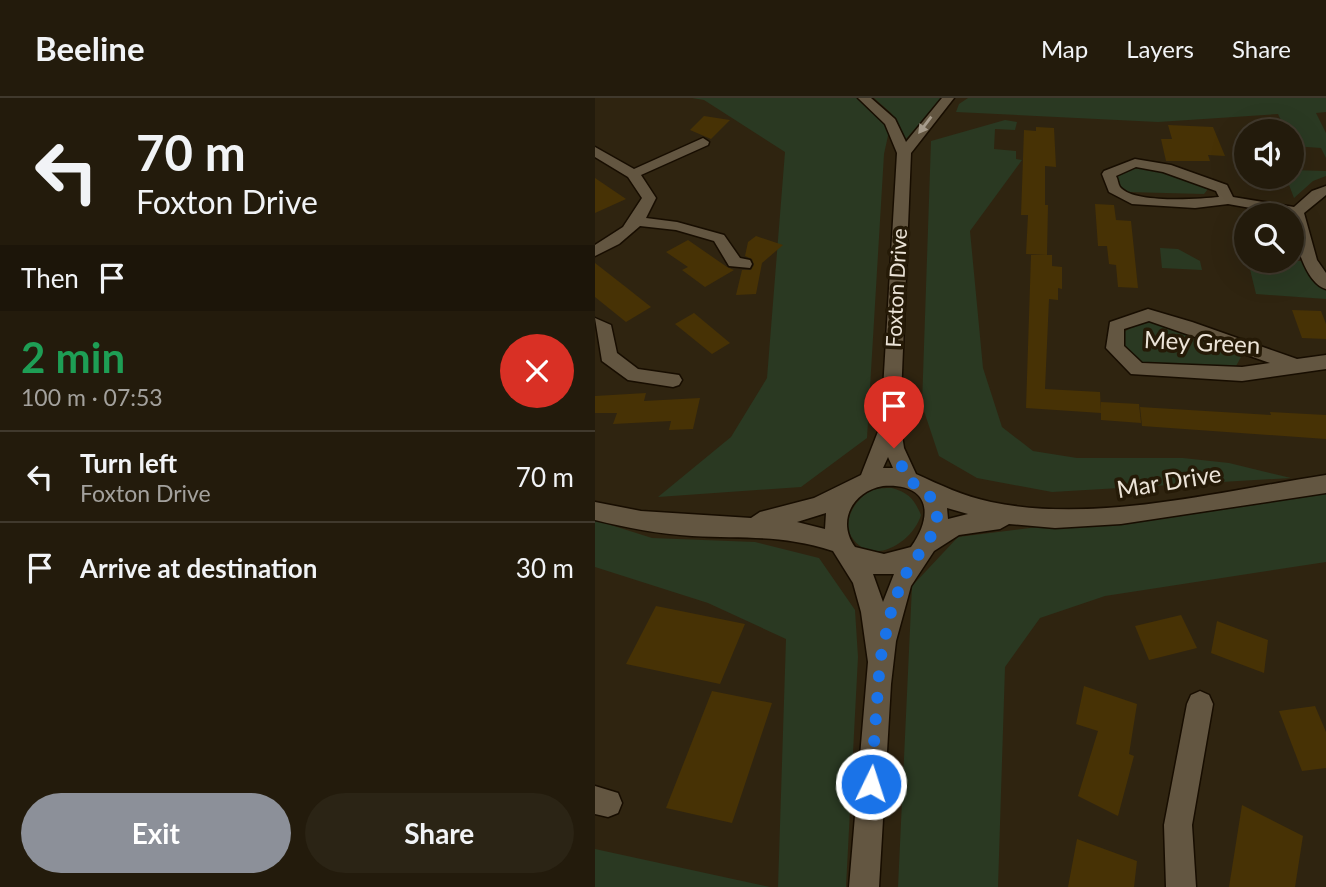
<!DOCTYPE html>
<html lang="en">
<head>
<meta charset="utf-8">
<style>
	body { margin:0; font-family:Lato,sans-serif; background:#2b2415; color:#f1f3f6; height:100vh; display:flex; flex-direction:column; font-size:26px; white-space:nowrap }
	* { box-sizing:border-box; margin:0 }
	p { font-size:23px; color:#a3a19d }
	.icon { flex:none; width:38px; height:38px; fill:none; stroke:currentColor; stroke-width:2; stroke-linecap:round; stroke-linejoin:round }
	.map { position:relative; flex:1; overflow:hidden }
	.side { display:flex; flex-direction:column; background:#231b0c; width:595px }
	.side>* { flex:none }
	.banner { background:#231b0c; color:#f1f3f6; overflow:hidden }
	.fabs { position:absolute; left:639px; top:21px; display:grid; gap:14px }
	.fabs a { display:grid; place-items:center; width:70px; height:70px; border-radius:50%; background:#231b0c; box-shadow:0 7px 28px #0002,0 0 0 2px #40392d; font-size:35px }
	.pin { position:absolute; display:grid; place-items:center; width:60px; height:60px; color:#fff; margin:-72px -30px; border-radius:50% 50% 50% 0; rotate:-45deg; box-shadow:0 0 7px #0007 }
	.pin .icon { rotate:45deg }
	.me { position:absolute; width:77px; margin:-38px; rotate:4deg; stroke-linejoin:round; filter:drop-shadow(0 0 5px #0008) }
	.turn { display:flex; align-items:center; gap:24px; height:147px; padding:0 21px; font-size:32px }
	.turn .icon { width:91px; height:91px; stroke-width:2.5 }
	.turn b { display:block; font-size:49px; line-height:60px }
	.then { display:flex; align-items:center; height:66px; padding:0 21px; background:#0003; gap:14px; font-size:26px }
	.round { display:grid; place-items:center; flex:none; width:74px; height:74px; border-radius:37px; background:#2b2415 }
	.summary { display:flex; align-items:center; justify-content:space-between; height:119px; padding:0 21px }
	h1 { font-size:42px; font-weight:700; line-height:52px; color:#1e9e55 }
	.cta { display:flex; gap:14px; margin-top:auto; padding:14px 21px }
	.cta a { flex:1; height:80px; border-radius:42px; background:#8c9099; color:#fff; font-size:28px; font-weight:700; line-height:80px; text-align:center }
	.cta a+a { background:#2b2415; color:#f1f3f6 }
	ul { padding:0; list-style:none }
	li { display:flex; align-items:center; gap:21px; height:91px; padding:0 21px; border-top:2px solid #40392d }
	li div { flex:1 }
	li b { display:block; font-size:26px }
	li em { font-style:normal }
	header { display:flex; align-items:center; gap:42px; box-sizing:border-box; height:98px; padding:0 35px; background:#231b0c; border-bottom:2px solid #40392d }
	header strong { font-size:33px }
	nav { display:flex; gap:38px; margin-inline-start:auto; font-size:24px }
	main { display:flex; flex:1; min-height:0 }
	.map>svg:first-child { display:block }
</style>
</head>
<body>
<header>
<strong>Beeline</strong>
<nav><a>Map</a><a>Layers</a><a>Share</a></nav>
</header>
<main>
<section class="side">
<div class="banner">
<div class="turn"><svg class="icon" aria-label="left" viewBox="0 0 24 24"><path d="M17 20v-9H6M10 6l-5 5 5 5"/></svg><div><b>70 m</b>Foxton Drive</div></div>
<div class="then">Then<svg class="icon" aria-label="arrive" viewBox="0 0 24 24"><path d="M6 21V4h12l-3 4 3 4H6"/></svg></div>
</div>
<div class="summary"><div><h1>2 min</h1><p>100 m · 07:53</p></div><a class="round" style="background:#d93025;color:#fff"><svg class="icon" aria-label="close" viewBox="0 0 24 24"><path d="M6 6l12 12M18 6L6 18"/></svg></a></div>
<ul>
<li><svg class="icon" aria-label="left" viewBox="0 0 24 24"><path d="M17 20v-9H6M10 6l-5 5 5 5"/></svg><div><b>Turn left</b><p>Foxton Drive</p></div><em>70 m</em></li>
<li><svg class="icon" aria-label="arrive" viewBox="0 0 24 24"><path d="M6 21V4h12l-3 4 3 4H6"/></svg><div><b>Arrive at destination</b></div><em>30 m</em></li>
</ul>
<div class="cta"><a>Exit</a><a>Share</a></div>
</section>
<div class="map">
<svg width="731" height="789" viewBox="0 0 731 789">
	<rect width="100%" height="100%" fill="#2f2410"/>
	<g fill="#2a3922">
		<path d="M97 0H269L296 24 289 56 272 340 206 389 63 399 136 339 172 280 190 54 109 2Z"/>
		<path d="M279 0H347L311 41 296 15Z"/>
		<path d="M373 0H731V14L721 15 731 35V60L726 50 698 48 696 33H691L683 16 563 24 361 14 364 6Z"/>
		<path d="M410 22 422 24 420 32 400 31 399 51 421 53V61L427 62 375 133 388 270 407 329 438 353 482 360H588L634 365 696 380 457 394 382 380 344 358 327 307 336 43Z"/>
		<path d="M538 68 602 82 613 91 609 96 532 94 521 86 518 78Z"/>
		<path d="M697 72 731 73V78L718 83 699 100 691 79H696Z"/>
		<path d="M565 150 583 151 605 163 607 172 567 170Z"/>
		<path d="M653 163H714L731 186V201L661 196Z"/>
		<path d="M549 222 632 245 646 259 641 268 542 264 528 251 524 237Z"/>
		<path d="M731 386V464L510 498 445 520 410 569 403 789H303L317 488 363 439 513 420Z"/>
		<path d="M297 390C314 395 319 401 326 417 318 444 276 471 256 438 246 421 264 395 281 391 286 390 293 390 297 390Z"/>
		<path d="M0 422 57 440 160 444 224 460 260 512 263 559 251 789H183L191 541 113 505 0 469Z"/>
		<path d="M0 751 175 789H0Z"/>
	</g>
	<g fill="#473205">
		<path d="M109 18 135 22 116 41 95 32Z"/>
		<path d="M573 27 618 29 630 58 613 57 615 63H571L566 41H577Z"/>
		<path d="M441 29 459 30 461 69 450 68V107H453L452 157 431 156 433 117H426L429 32 441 33Z"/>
		<path d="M0 80 31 101 0 115Z"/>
		<path d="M500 106 519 107 521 122 536 123 543 190 523 189 521 167 514 166 512 148H503Z"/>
		<path d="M161 138 188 147 167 165 161 196 141 197 147 172H156L159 167 157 161 150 158 153 144Z"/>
		<path d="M93 142 132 169 139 172 110 189 87 172 93 169 71 154Z"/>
		<path d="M436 157H457V168L467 169V191L463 190V202L454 201 450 291 505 294 506 315 431 310Z"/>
		<path d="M0 165 32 190 56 209 31 224 0 199Z"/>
		<path d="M697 212 726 213 731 226V241L707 240Z"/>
		<path d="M99 215 135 245 117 256 80 226Z"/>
		<path d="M51 295 49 303 105 300 98 331 74 332 76 323 18 326 22 315H0V298Z"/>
		<path d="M506 304 544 306 546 325 506 322Z"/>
		<path d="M545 309 676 317 675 314 731 317V341L547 328Z"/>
		<path d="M61 508 150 526 125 586 31 566Z"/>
		<path d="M586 517 602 550 554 562 540 528Z"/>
		<path d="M622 523 673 542 669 575 616 555Z"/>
		<path d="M489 588 542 606 534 656 539 658 523 718 483 698 503 633 481 626Z"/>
		<path d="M117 593 177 605 137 725 71 710Z"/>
		<path d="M720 608 731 634V670L707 673 684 613Z"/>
		<path d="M647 707 708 738 700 789H634Z"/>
		<path d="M482 741 542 763 539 789H473Z"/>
	</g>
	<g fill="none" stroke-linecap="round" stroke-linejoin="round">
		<defs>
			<g id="minor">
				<path d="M263 0H276L300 21 311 44 347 0H359L316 55 305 324 309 350 321 376C345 387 368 398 396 404 502 426 625 393 731 377V395L526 426 460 430 414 426 405 431 364 437 339 453 316 488 301 543 296 586 284 789H254L273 564 266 514 258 485 238 453C186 436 150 441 97 438 64 436 32 430 0 422V404L46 413 156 420 165 414 219 400 266 377 286 326 302 55 290 26ZM293 359 298 370H288ZM288 388C335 385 339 417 316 449L289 456 260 449C241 423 258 393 288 388ZM352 410 373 416 353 421ZM231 415 230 431 202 424ZM278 476H299L288 504Z"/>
				<path d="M108 40 114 44 113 47 46 77 61 100 51 120 82 124 129 137 145 160 155 162 157 166 155 170 134 168 119 143 81 132 45 128 24 146 0 158V147L28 129 47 100 33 79 0 59V49L39 71Z"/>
				<path d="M540 61 576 67 632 87 638 99 699 109 717 93 731 88V97L709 115 722 162 731 175V191C709 185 698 137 696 117L633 106 600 110 537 106 514 94 507 76 509 73ZM541 69 568 74 621 93 624 99C604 101 539 106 525 89 523 86 523 81 521 78Z"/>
				<path d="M553 211 597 224 702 261 731 257V271L647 283 536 276 511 250 515 224ZM554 223 675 265 647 269 547 265 529 248V231Z"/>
				<path d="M0 220 16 227 22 255 43 271 84 277 87 282 84 287 78 289 33 282 7 263Z"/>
				<path d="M605 593 614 597 618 606 597 727 601 789H571L569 727 592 606 596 597Z"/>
				<path d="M0 688 23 695 27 705 23 715 13 719 0 716Z"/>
			</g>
		</defs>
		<use href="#minor" stroke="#170d00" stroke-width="3"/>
		<use href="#minor" fill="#635641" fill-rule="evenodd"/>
	</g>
	<defs><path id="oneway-solid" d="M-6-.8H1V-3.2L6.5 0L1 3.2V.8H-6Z" transform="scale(1.75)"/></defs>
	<use fill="#a79c8c" href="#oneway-solid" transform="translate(330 27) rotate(127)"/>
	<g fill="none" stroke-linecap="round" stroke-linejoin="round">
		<path stroke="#1a73e8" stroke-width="12" stroke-dasharray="0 21.6" d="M276 686 285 563 295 517 308 480 340 432 342 418 339 404 331 393 313 382 299 350"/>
	</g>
	<g text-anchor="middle" stroke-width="7" stroke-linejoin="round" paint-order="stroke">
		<g font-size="21" fill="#ebe3d7" stroke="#251a07">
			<text transform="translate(302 190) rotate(-87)" y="7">Foxton Drive</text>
		</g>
		<g font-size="24" fill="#ebe3d7" stroke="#251a07">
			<text transform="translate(607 245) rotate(3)" y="8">Mey Green</text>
			<text transform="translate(574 384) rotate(-9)" y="8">Mar Drive</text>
		</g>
	</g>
</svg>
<div class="fabs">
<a><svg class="icon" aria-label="sound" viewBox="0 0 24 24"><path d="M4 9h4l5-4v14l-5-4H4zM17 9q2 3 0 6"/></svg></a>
<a><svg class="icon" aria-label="search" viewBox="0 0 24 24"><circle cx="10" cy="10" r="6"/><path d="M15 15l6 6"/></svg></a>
</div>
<div class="pin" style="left:299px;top:350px;background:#d93025"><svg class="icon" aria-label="arrive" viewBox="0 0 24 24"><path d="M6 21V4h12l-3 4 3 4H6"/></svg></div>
<svg class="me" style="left:276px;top:686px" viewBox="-20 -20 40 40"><circle r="17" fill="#1a73e8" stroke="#fff" stroke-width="3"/><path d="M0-11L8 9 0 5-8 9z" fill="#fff"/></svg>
</div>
</main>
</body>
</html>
